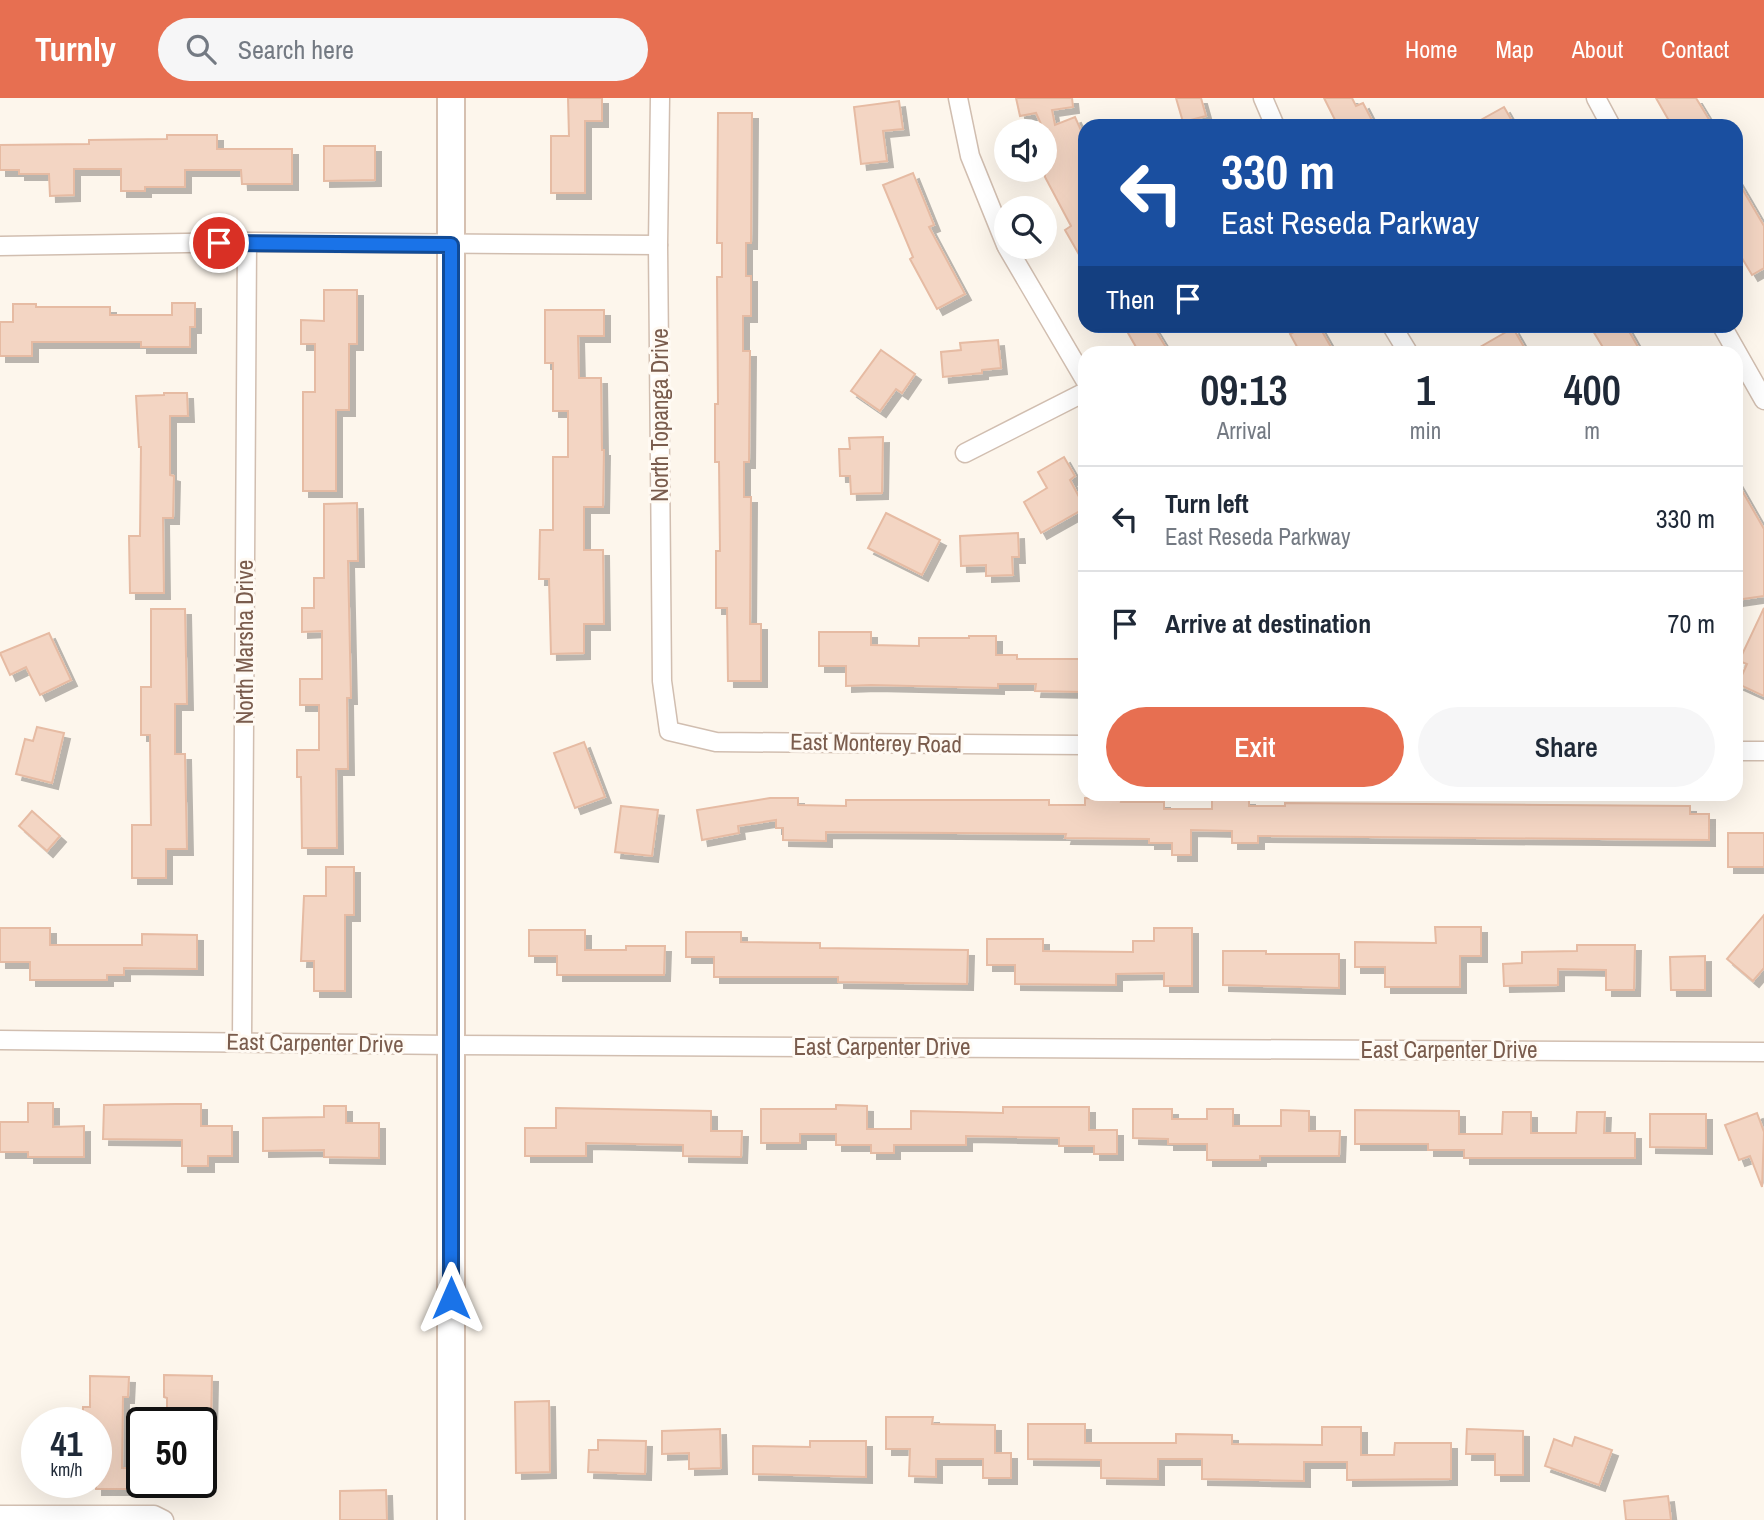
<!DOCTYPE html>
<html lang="en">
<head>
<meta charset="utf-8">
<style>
	body { margin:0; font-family:"Archivo Narrow",sans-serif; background:#f6f6f7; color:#1f2937; height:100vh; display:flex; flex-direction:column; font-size:26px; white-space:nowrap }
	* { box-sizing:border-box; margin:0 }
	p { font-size:23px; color:#747a83 }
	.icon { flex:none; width:38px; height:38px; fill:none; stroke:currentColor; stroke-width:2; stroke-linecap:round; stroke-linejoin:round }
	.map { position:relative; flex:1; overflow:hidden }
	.side { position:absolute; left:1078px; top:248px; width:665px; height:455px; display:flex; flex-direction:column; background:#fff; border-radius:21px; box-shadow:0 7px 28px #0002 }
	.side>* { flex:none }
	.guide { position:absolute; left:1078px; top:21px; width:665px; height:214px; border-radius:21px; box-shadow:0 7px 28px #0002; background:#1a4fa0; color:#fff; overflow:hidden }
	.controls { position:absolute; left:994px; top:21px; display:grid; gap:14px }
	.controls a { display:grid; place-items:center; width:63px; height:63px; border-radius:50%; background:#fff; box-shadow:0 7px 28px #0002; font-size:35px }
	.speed { position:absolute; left:21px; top:1309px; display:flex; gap:14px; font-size:35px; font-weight:700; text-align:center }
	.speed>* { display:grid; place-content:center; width:91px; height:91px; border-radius:50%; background:#fff; box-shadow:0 7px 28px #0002; line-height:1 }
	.speed small { font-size:18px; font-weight:400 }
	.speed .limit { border:4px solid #111; border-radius:10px; background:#fff; color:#111 }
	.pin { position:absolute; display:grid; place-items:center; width:60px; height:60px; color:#fff; margin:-30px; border:4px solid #fff; border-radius:50%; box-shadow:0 2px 7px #0007 }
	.me { position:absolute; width:77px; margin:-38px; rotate:0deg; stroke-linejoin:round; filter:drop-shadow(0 0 5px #0008) }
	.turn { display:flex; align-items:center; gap:24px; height:147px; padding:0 28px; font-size:32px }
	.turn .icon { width:91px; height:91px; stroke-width:2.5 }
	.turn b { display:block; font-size:49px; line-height:60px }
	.then { display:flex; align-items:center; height:66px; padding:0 28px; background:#0003; gap:14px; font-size:26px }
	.eta { display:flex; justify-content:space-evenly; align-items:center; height:119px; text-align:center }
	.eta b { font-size:42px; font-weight:600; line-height:49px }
	.cta { display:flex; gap:14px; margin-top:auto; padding:14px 28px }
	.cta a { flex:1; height:80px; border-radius:42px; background:#e76f51; color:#fff; font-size:28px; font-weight:600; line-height:80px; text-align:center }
	.cta a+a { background:#f6f6f7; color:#1f2937 }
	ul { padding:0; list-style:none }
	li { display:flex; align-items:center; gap:21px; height:105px; padding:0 28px; border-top:2px solid #e0e1e3 }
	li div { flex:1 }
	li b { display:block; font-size:26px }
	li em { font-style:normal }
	header { display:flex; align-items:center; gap:42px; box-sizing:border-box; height:98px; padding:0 35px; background:#e76f51; color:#fff }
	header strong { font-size:33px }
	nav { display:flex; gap:38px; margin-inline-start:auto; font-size:24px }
	.search { width:490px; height:63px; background:#f6f6f7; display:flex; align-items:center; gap:18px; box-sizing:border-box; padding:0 24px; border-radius:38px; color:#747a83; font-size:26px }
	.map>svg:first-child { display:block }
</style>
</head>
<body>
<header>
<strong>Turnly</strong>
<div class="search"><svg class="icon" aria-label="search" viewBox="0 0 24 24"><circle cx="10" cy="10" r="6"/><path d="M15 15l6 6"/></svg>Search here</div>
<nav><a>Home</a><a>Map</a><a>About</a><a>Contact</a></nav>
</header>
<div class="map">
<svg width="1764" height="1422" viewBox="0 0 1764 1422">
	<defs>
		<filter id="shadow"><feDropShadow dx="6" dy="6" stdDeviation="0" flood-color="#0004"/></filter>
	</defs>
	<rect width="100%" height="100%" fill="#fdf6ec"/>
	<g fill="#f3d5c3" stroke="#e6bba3" stroke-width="2" filter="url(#shadow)">
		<path d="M568 0H602V23H585V95H551V38H569Z"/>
		<path d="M1016 0H1072L1073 9 1052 12 1055 27 1075 19 1085 41V167L1065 132 1071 128 1045 79V62L1055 57 1036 15 1020 18Z"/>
		<path d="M1176 0H1201L1206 18 1183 24Z"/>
		<path d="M1324 0H1352L1356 8 1363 5 1375 28H1338Z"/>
		<path d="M1656 0H1696L1713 28H1672Z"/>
		<path d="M899 3 903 31 883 33 887 63 861 66 854 9Z"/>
		<path d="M1504 9 1515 28H1470Z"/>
		<path d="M718 15H752L751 145H746V178H751V218H743V253H750L749 364H744V399H751L750 526H761V583H728L727 510H716V453H720L719 364H715V306H718L717 179H722V145H717Z"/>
		<path d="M167 37H217V51H292V86H242L241 72H185V89H145V93H121V71H74V97L50 98 49 76H19V72H0V47L89 46V42L167 41Z"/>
		<path d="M324 48H375V82L324 83Z"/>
		<path d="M913 75 934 127 929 129 965 196 937 211 910 161 913 159 883 87Z"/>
		<path d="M1736 80 1764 128V170L1752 177 1736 150Z"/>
		<path d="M324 192H357V246H349V312H336V393H303V294H315V246H301V222L324 223Z"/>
		<path d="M172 205H195V229H190V249H141V244H32V258H0V224H13V206H36V209H110V217H172Z"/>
		<path d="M545 212H604V238H578L579 280H601L602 352H604L603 409H584V452H603L604 526H584V555L551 556 549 481H539L540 432H553V359H568V313H553V265H545Z"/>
		<path d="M1124 228H1153L1170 256H1140Z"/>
		<path d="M1305 228H1319L1335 256H1301L1290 236Z"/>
		<path d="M1590 228H1626L1642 256H1607Z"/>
		<path d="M1513 230 1528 256H1468Z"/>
		<path d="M998 242 1001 270 982 272V275L943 279 941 254 961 252 960 245Z"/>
		<path d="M881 252 915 276 902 295 896 291 880 313 851 293Z"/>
		<path d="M164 295H187L188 318H170V377L174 378 173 420H163L164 495H130L129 438H140L141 349H139L136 298 164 297Z"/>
		<path d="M883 339 882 395 851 396 850 378H840L839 351H850L849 340Z"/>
		<path d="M1064 359 1075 378 1070 382 1085 410 1041 435 1024 404 1047 390 1038 374Z"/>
		<path d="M1736 382 1764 431V498L1736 502Z"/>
		<path d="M357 405 358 463H348L351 600H347L348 671H336L337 750H302L301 679H297V652H319V607H300V581H322V533L302 534V510H314V480H324V406Z"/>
		<path d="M886 415 940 442 922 477 868 450Z"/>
		<path d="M1018 435 1019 459H1012L1013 477 986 478V467L961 468 960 438Z"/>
		<path d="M1764 510V598L1738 586 1747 566 1739 563Z"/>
		<path d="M151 511H185L187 606H175V656H185L187 751H166V780H132V727H151L150 637H141V589H151Z"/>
		<path d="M819 534H871V547L919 548V540H969V538H996V557H1017V561H1085V586H1082V594L1035 593 1036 586H998V590L871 587 846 588V568H819Z"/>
		<path d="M49 535 71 582 40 597 26 569 10 577 0 555Z"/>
		<path d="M37 629 64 635 52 685 16 676 25 641 33 643Z"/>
		<path d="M584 644 605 699 575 710 554 655Z"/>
		<path d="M770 700H798V707L846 708V702H1049V707H1085V700L1122 701 1121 704H1164V711H1212V701H1249V708H1285V705L1690 708V716H1709V742L1258 738V745H1232V733L1191 732V757H1172V745H1149V741L1065 740 1066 736 826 734V743L783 742V730H776V722L738 728 739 735 702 742 697 712Z"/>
		<path d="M621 708 658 712 652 758 615 754Z"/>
		<path d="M32 713 60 738 47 753 19 728Z"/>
		<rect x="1728" y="735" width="36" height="34"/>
		<path d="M326 769H354V817H345V893H314V863H301L304 798H326Z"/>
		<path d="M1764 817V870L1753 883 1727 861Z"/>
		<path d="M1435 829H1481V858H1460V889H1385V869H1355V844L1436 845Z"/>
		<path d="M0 830H50V847H142V836L197 837V871L124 870V877H107V882H30V864H0Z"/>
		<path d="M1154 830H1192V888H1164V875L1116 876V887L1015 886V867H987V841H1043V853L1133 854V843H1154Z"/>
		<path d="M529 832H585V852H626V848H665L664 877H557V858H529Z"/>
		<path d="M686 834H741V844L820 845V850L968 852 967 886 838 884V879H714V859H686Z"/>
		<path d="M1577 847H1635L1634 892H1606V872L1558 871V887L1504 888 1503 866 1522 865V854L1577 853Z"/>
		<path d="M1223 853H1266V856H1339V890L1223 887Z"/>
		<path d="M1705 858V892H1671L1670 859Z"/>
		<path d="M28 1005H53V1029L84 1028V1059H28V1054H0V1024H28Z"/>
		<path d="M176 1006H201V1028H232V1058H208V1068H182V1042L103 1041 104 1007Z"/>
		<path d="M836 1007 867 1008V1031H911V1013L1003 1015V1009H1089V1032H1117V1056H1094V1048H1059V1040L966 1038V1047H894V1055H871V1047H836V1036H800V1045H761V1011H836Z"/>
		<path d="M324 1008H346V1025H379V1060L324 1059V1052L263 1053V1020L324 1019Z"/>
		<path d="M556 1010 711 1013V1033H742L741 1059 683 1058V1047L586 1045V1058H525V1030H556Z"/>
		<path d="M1133 1011H1172V1021H1207V1011H1233V1028H1281V1012L1309 1013V1033H1340L1339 1058H1260V1062H1207V1046H1168V1041L1133 1040Z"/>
		<path d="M1355 1012 1459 1013V1036H1502L1503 1014H1531V1035H1576L1577 1014H1605L1604 1035H1635V1060H1464V1052H1428V1046H1355Z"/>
		<path d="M1757 1015 1764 1034 1762 1089 1750 1058 1739 1062 1725 1027Z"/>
		<path d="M1650 1016H1706V1050L1650 1049Z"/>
		<path d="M164 1277 212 1278 211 1325H167V1300L164 1299Z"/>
		<path d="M90 1278 129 1279 128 1299H123L122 1370H128V1391H96V1325H83V1309H90Z"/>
		<path d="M549 1303 550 1374 516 1375 515 1304Z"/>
		<path d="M886 1319H933L932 1326 995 1327V1355H1011V1380H983V1361H936V1379L909 1378 910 1351H886Z"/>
		<path d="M1028 1326H1085V1345H1176V1336L1232 1337V1346L1322 1347V1329H1361V1357H1394L1395 1345H1451V1381L1347 1382V1364H1304V1383L1202 1381V1361H1158V1381L1101 1380V1362L1028 1361Z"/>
		<path d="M720 1331 721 1370 689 1371V1355L662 1356V1333Z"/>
		<path d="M1467 1331 1523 1333V1377H1495V1356H1466Z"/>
		<path d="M1575 1339 1612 1352 1599 1387 1545 1368 1554 1341 1572 1348Z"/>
		<path d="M598 1342 646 1343 645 1376 588 1374 589 1352H598Z"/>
		<path d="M810 1343H866V1379L753 1376V1348L810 1349Z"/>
		<path d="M386 1392 387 1422H340V1393Z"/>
		<path d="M1668 1398 1671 1422H1626L1624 1403Z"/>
	</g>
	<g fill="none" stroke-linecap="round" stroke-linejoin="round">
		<defs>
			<g id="street">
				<path d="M660 0 658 147 662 583 669 633 716 644 1085 647"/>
				<path d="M958 0 970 58 1006 147"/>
				<path d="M1263 0 1275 28"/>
				<path d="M1596 0 1611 28"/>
				<path d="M0 148 247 144 658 147"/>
				<path d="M1007 149 1085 282"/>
				<path d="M1392 228 1409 256"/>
				<path d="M1722 228 1764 302"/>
				<path d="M965 355 1085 294"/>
				<path d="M1736 653H1764"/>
				<path d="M0 942 451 947 1764 954"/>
				<path d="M242 943 247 144"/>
				<path d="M0 1417H154L164 1422"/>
			</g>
			<path id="secondary" d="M451 0V1422"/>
		</defs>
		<use href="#street" stroke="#d1beb0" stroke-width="21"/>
		<use href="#secondary" stroke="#d6c0b0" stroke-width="30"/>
		<use href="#street" stroke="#fff" stroke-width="18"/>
		<use href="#secondary" stroke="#fff" stroke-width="26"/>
	</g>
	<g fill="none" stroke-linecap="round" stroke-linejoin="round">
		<defs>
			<path id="route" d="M219 145 451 147V1200"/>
		</defs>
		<use href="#route" stroke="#114b97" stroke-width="18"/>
		<use href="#route" stroke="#1a73e8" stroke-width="12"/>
	</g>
	<g text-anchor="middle" stroke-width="6" stroke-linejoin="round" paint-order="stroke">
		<g font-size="23" fill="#7a5c4d" stroke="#fffaf3">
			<text transform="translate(660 317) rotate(-90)" y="8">North Topanga Drive</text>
			<text transform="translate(245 544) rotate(-90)" y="8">North Marsha Drive</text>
			<text transform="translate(876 645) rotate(1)" y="8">East Monterey Road</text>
			<text transform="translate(315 945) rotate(1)" y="8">East Carpenter Drive</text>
			<text x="882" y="957">East Carpenter Drive</text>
			<text x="1449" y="960">East Carpenter Drive</text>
		</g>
	</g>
</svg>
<div class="controls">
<a><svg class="icon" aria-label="sound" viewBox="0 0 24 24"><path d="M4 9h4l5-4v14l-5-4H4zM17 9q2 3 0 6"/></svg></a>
<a><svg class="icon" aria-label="search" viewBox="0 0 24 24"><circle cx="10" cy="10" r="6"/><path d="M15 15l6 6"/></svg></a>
</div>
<div class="speed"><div>41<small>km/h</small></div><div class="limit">50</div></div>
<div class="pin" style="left:219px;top:145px;background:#d93025"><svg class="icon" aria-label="arrive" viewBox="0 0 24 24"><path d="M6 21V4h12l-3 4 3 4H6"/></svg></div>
<svg class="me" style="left:451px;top:1200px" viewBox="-20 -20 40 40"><path d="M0-17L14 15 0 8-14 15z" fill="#1a73e8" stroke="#fff" stroke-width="4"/></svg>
<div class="guide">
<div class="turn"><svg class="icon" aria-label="left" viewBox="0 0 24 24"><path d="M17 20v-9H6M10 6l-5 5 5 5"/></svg><div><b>330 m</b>East Reseda Parkway</div></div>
<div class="then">Then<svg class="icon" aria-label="arrive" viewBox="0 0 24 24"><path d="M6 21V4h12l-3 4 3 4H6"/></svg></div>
</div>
<section class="side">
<div class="eta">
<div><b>09:13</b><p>Arrival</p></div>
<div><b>1</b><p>min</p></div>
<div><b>400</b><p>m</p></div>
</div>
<ul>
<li><svg class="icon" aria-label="left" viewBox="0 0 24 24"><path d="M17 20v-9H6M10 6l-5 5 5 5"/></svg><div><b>Turn left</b><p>East Reseda Parkway</p></div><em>330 m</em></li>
<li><svg class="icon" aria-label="arrive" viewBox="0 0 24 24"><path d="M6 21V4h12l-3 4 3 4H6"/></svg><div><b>Arrive at destination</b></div><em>70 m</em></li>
</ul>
<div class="cta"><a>Exit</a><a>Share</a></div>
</section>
</div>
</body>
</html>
